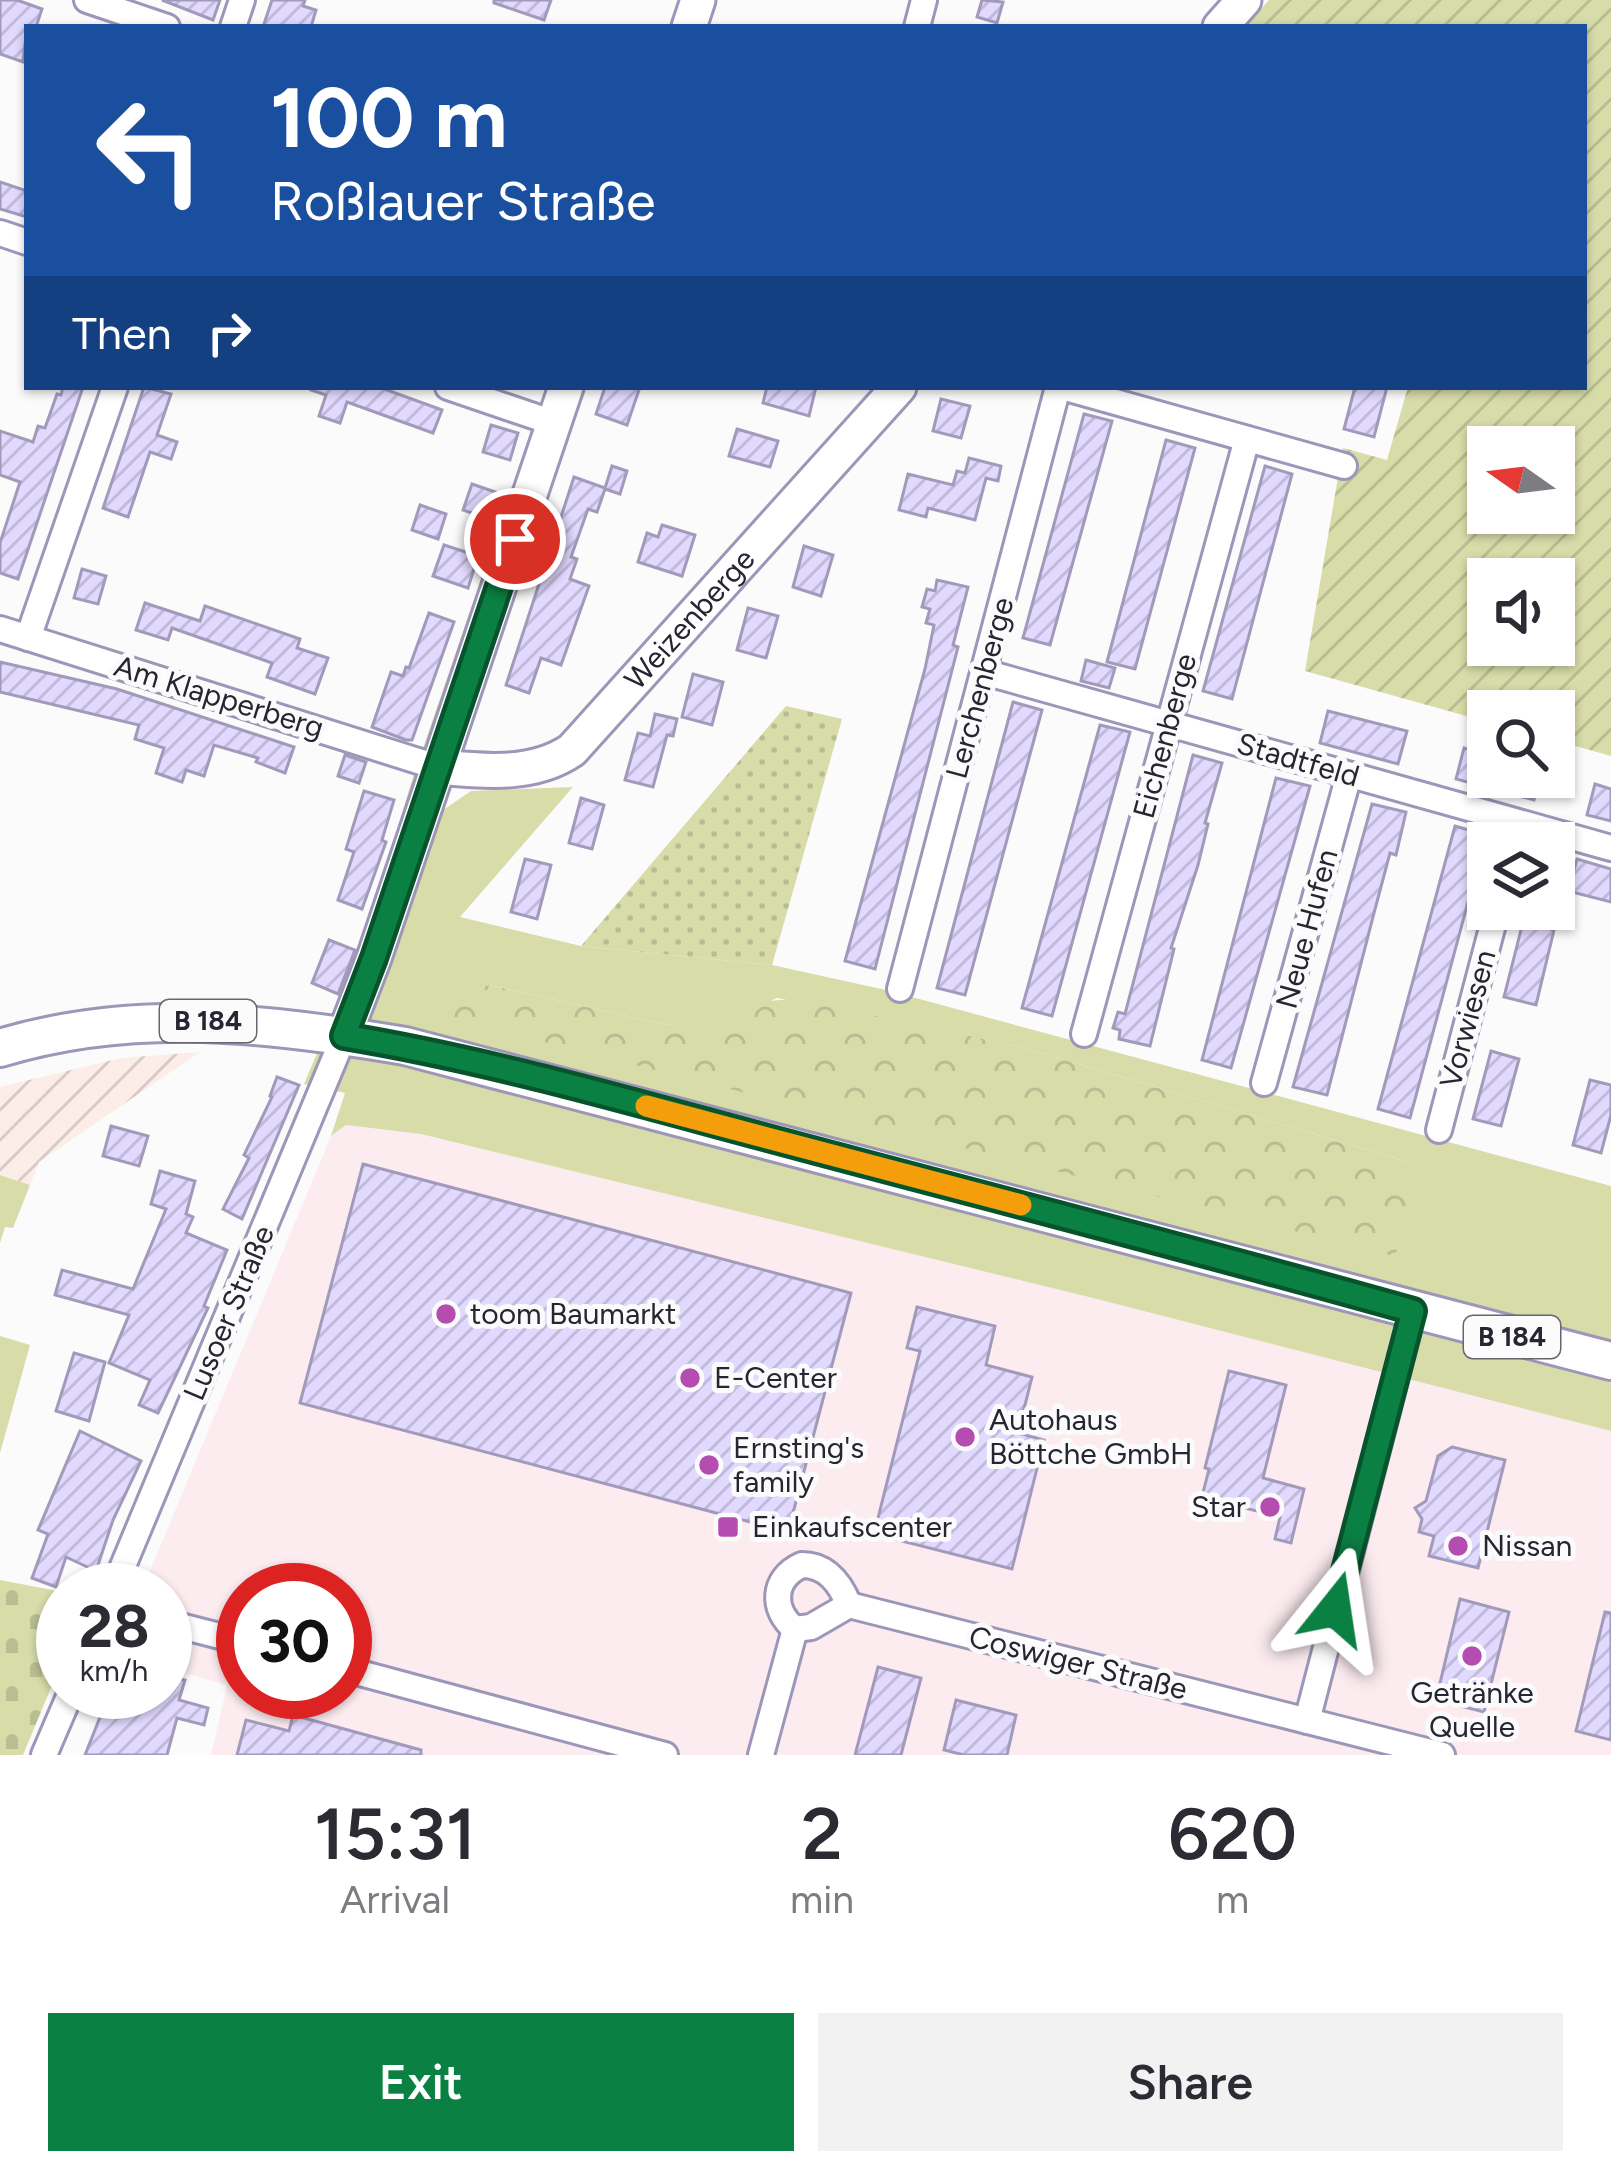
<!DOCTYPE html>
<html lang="en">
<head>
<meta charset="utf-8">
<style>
	body { margin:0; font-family:Figtree,sans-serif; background:#f2f2f3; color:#2b2b33; height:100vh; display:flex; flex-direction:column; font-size:45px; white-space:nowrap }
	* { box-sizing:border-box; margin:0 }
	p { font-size:39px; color:#7c7c81 }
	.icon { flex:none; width:66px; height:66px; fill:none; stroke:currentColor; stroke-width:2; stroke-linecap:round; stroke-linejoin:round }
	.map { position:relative; height:1755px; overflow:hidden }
	.panel { display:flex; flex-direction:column; background:#fff; flex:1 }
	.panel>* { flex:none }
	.hud { position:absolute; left:24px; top:24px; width:1563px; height:366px; border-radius:0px; box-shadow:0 3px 9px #0004; background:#1a4fa0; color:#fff; overflow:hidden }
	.needle { width:78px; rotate:284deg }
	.fabs { position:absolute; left:1467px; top:426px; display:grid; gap:24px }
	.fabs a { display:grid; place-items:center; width:108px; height:108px; border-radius:0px; background:#fff; box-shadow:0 3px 9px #0004; font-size:60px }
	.speed { position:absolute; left:36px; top:1563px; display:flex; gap:24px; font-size:60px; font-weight:700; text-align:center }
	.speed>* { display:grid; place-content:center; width:156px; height:156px; border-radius:50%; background:#fff; box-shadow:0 3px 9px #0004; line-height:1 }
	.speed small { font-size:30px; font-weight:400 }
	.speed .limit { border:18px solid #d22; background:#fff; color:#111 }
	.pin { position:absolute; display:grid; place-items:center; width:102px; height:102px; color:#fff; margin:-51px; border:6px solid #fff; border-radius:50%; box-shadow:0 3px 12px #0007 }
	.me { position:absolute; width:132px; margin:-66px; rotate:15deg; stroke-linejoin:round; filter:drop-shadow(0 0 9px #0008) }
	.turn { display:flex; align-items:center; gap:42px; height:252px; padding:0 48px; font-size:54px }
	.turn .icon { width:156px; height:156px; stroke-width:2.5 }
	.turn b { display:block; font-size:84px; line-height:102px }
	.then { display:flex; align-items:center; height:114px; padding:0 48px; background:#0003; gap:24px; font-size:45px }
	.eta { display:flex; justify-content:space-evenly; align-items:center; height:204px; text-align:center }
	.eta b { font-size:72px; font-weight:600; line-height:84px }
	.button { display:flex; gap:24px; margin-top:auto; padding:24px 48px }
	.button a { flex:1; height:138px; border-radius:0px; background:#0b8043; color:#fff; font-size:48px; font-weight:600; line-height:138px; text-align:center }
	.button a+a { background:#f2f2f3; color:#2b2b33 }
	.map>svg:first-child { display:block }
</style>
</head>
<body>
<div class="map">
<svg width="1611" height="1755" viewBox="0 0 1611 1755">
	<defs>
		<pattern id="industrial-furrows" width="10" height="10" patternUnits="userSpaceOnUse" patternTransform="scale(3)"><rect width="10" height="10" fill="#fcede8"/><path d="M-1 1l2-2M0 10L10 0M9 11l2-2" fill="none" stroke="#d8cbc7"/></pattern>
		<pattern id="forest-crowns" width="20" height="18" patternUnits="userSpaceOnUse" patternTransform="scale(3)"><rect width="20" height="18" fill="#d8dca9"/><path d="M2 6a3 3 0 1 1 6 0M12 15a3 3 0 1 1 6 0" fill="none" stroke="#b9bd92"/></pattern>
		<pattern id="cemetery-stones" width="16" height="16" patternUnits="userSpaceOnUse" patternTransform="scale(3)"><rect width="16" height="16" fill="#d8dca9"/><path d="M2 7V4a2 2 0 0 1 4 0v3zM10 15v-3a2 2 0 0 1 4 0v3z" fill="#b9bd92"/></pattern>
		<pattern id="park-dots" width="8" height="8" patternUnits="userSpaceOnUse" patternTransform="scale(3)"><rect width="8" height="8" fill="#d8dca9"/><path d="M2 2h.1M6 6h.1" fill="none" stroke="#b9bd92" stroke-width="1.8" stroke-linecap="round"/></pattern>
		<pattern id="garden-furrows" width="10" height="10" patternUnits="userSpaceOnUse" patternTransform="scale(3)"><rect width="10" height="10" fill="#d8dca9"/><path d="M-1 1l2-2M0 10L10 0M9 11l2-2" fill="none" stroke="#b9bd92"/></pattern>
		<pattern id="building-hatch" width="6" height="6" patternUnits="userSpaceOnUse" patternTransform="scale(3)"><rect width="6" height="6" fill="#e1d9fe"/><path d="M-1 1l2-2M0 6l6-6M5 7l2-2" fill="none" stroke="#c1bada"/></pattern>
	</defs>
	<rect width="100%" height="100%" fill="#fbfbfb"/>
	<path fill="#fcecf0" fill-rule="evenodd" d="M346 1125 421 1134 1093 1298 1611 1431V1755H211L227 1685 165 1668V1590H142L331 1136ZM243 1590H345V1692H243Z"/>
	<path fill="url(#industrial-furrows)" d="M200 1052 39 1162 30 1185 0 1175V1087L121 1058Z"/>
	<g fill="#d8dca9" fill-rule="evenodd">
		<path d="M547 387H587L485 669 440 812 471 791 573 787 460 917 581 946 772 965 886 990 1611 1186V1431L1093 1298 421 1134 346 1125 331 1136 345 1093 304 1084 363 944 411 783ZM489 985 663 1024C687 1026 722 1032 745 1022 758 1016 763 1003 777 998L1025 1048 1408 1162 441 1015 461 997Z"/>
		<path d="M0 1175 30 1185 13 1228 5 1227 0 1243Z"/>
		<path d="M0 1336 30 1345 0 1453Z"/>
	</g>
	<path fill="url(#forest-crowns)" d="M489 985 663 1024C702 1027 740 1032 767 1001L795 999 1025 1048 1408 1162 1414 1171 1398 1248 1394 1256 440 1016 460 997Z"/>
	<path fill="url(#cemetery-stones)" d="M0 1580 63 1592V1659L23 1755H0Z"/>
	<path fill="url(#park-dots)" d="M786 706 842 719 772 965 581 946Z"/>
	<path fill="url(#garden-furrows)" fill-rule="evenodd" d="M1269 0H1611V756L1554 740V711H1488V722L1305 671 1343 448 1387 460 1408 387H1584V27H1245ZM1488 447H1554V513H1488ZM1488 579H1554V645H1488Z"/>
	<g fill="url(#building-hatch)" stroke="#a19abb" stroke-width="3">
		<path d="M0 0H17L42 9 36 27H27L23 62 0 54Z"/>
		<path d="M162 0H220L213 20Z"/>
		<path d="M272 0H305L303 6 316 10 311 27H263Z"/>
		<path d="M494 0H551L544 20 494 3Z"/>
		<path d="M982 0 1003 2 997 23 977 17Z"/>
		<path d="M0 182 27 191V217L0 209Z"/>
		<path d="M63 387H83L18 579 0 573V543L20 482 0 475V431L33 442 38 426 45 428 57 394 61 395Z"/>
		<path d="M144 387 171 394 157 435 177 442 171 459 150 452 128 517 103 508Z"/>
		<path d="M312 387H379L442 410 433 433 347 402 340 423 319 416 326 395 311 390Z"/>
		<path d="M605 387H640L627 425 596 414Z"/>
		<path d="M767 387H816L809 416 763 403Z"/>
		<path d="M1355 387H1387L1374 437 1344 429Z"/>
		<path d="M941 399 970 406 961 438 933 431Z"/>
		<path d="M1084 414 1112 421 1050 645 1023 638Z"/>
		<path d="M491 425 518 433 510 460 483 452Z"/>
		<path d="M737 429 778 441 770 467 729 456Z"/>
		<path d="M1166 440 1195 448 1135 669 1107 662Z"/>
		<path d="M969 458 1001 466 998 481 986 478 975 520 928 508 926 517 899 510 908 474 953 485 957 471 965 473Z"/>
		<path d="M612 466 627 471 620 494 605 489 597 512 588 509 571 557 577 559 570 579 589 586 561 665 541 658 529 693 506 685 574 477 605 488Z"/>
		<path d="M1265 466 1292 474 1232 699 1203 691Z"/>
		<path d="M472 484 498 493 490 519 463 510Z"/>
		<path d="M420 505 446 514 438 539 412 530Z"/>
		<path d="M662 525 695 535 682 576 638 562 647 533 658 537Z"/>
		<path d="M444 545 478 556 468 588 433 576Z"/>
		<path d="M804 546 833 555 821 596 793 587Z"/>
		<path d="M82 569 106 576 98 604 74 598Z"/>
		<path d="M937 580 968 587 953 645 958 647 875 969 845 961 925 669 934 625 926 623 930 609 922 607 927 589 935 591Z"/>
		<path d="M145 603 200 621 205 606 300 639 297 648 328 658 315 694 267 677 272 663 172 628 168 640 136 630Z"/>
		<path d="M748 608 778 616 766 658 737 650Z"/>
		<path d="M429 613 454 622 412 740H406L372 727 391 672 403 676 406 667 409 668Z"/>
		<path d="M1086 660 1115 668 1109 688 1081 681Z"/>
		<path d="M0 662 117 689 294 747 285 773 256 762 258 758 214 745 204 776 186 770 182 782 156 773 164 748 135 739 139 725 0 692Z"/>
		<path d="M693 674 723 682 712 725 682 717Z"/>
		<path d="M1013 702 1042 710 965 995 937 988Z"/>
		<path d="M1328 711 1407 731 1398 764 1320 743Z"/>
		<path d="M655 714 677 719 673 736 667 735 653 787 625 780 638 733 650 736Z"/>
		<path d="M1100 725 1130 732 1052 1016 1022 1008Z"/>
		<path d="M1464 748 1488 754V777H1540L1534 800 1456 779Z"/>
		<path d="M345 755 366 762 359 783 338 776Z"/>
		<path d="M1193 755 1222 763 1205 823 1208 824 1198 865 1171 948 1174 949 1150 1046 1119 1039 1120 1030 1113 1028 1118 1012 1125 1014Z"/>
		<path d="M1276 778 1310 786 1231 1068 1202 1060Z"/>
		<path d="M1595 784 1611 789V821L1587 815Z"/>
		<path d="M364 791 394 800 382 840 386 842 362 909 338 900 354 852 346 849Z"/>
		<path d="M581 798 604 805 592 849 569 843Z"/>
		<path d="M1372 804 1406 812 1396 855 1390 853 1374 913 1327 1095 1293 1087Z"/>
		<path d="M1455 826 1486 835 1410 1118 1378 1109Z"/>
		<path d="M525 859 551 865 537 919 511 912Z"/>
		<path d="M1577 859 1611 869V902L1568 891Z"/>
		<path d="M1523 922 1554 930 1536 1005 1504 997Z"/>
		<path d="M329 940 355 950 338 994 312 983Z"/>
		<path d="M1491 1051 1519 1059 1501 1126 1473 1119Z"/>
		<path d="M277 1077 299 1085 242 1219 223 1209 249 1158 244 1155 272 1097 270 1096Z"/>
		<path d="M1590 1080 1611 1085V1115L1601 1153 1573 1145Z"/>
		<path d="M111 1126 148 1136 139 1166 103 1156Z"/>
		<path d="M363 1164 851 1293 788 1532 300 1403Z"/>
		<path d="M160 1171 195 1181 186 1214 193 1217 186 1233 227 1250 204 1306 208 1308 158 1413 139 1405 150 1380 109 1363 129 1315 55 1295 62 1270 133 1289 166 1209 151 1204Z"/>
		<path d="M917 1307 995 1326 986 1365 1032 1377 1018 1433 1044 1440 1012 1569 874 1534 920 1351 907 1348Z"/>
		<path d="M74 1353 105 1362 89 1421 56 1411Z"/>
		<path d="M1229 1371 1286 1385 1263 1478 1304 1489 1291 1543 1275 1539 1280 1517 1202 1497 1209 1469 1205 1468Z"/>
		<path d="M80 1431 141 1461 113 1520 96 1571 66 1557 56 1587 32 1578 48 1534 38 1530Z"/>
		<path d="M1452 1447 1505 1460 1478 1568 1429 1556 1434 1536 1419 1532 1422 1519 1415 1508 1426 1501 1438 1456Z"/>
		<path d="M1460 1599 1509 1612 1484 1712 1436 1700Z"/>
		<path d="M1605 1612 1611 1613V1740L1576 1731Z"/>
		<path d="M878 1667 921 1678 901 1755H855Z"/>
		<path d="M165 1675 185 1680 179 1700 208 1708 204 1725 177 1718 167 1755H85L110 1692H165Z"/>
		<path d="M956 1700 1016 1715 1007 1755H964L944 1750Z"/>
		<path d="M293 1715 421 1750V1755H237L246 1720 289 1731Z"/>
	</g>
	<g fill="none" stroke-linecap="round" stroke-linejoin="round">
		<defs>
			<g id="street">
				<path d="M87 0 167 27"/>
				<path d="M233 27 242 0"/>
				<path d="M917 27 924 0"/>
				<path d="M0 233 27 242"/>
				<path d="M448 387 554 423"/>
				<path d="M1062 387 1344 466"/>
				<path d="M0 629 437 767"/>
				<path d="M28 638 115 387"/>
				<path d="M984 672 1611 848"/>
				<path d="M900 989 1058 387"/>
				<path d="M1084 1034 1247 439"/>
				<path d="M1264 1083 1349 775"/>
				<path d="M1439 1130 1497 909"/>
				<path d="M802 1565C827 1565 840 1583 849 1605L811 1627 795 1629C771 1610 772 1578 802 1565Z"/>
				<path d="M113 1590 344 1036"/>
				<path d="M849 1605 1442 1755"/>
				<path d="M165 1622 243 1642"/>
				<path d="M345 1669 665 1755"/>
				<path d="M1307 1721 1413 1311"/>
				<path d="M44 1755 71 1692"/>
				<path d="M761 1755 795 1629"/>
			</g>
			<g id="secondary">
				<path d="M689 27 698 0"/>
				<path d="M1220 27 1244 0"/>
				<path id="s1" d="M437 767C482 771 533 777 572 750L899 387"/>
				<path d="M344 1036 374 958 566 387"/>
			</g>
			<path id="primary" d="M0 1048C135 1007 268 1023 405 1046L1611 1361"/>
		</defs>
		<use href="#street" stroke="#9c96b8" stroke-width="30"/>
		<use href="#secondary" stroke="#9c96b8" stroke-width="39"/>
		<use href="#primary" stroke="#9c96b8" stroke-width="42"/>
		<use href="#street" stroke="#fff" stroke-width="24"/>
		<use href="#secondary" stroke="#fff" stroke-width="33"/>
		<use href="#primary" stroke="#fff" stroke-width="36"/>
	</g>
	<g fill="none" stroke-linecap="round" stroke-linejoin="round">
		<defs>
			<path id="route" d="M515 539 374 958 344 1036C500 1062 653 1108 805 1148 1008 1202 1211 1254 1413 1311L1335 1609"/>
		</defs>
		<use href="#route" stroke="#07532c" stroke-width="30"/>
		<use href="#route" stroke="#0b8043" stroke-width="21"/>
		<path stroke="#f59e0b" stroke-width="21" d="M646 1106 1021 1205"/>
	</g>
	<g fill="#b54db1" stroke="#fbfbfb" stroke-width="4.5">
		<circle cx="446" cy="1314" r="12"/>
		<circle cx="690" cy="1378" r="12"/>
		<circle cx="965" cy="1437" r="12"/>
		<circle cx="709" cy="1465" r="12"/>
		<circle cx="1270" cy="1507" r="12"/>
		<rect x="716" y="1515" width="24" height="24" rx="6"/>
		<circle cx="1458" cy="1546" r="12"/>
		<circle cx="1472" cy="1656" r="12"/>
	</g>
	<g text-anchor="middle" stroke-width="10" stroke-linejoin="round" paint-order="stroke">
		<g fill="#fbfbfb" stroke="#67656e" stroke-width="3">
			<rect x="160" y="1000" width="96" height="42" rx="9"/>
			<rect x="1464" y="1316" width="96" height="42" rx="9"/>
		</g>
		<g font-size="27" font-weight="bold" fill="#272532">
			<text x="208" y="1030">B 184</text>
			<text x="1512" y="1346">B 184</text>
		</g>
		<g font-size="30" fill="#272532" stroke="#fbfbfb">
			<text dy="10" stroke="none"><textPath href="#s1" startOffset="315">Weizenberge</textPath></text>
			<text transform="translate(980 688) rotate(-75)" y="10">Lerchenberge</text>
			<text transform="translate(219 697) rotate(17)" y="10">Am Klapperberg</text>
			<text transform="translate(1165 736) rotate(-75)" y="10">Eichenberge</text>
			<text transform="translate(1298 760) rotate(16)" y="10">Stadtfeld</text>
			<text transform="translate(1307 929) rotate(-75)" y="10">Neue Hufen</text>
			<text transform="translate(1468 1019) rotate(-75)" y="10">Vorwiesen</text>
			<text transform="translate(229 1313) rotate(-67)" y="10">Lusoer Straße</text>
			<text transform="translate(1078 1663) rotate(14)" y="10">Coswiger Straße</text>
		</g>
		<g font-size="30" fill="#272532" stroke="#fbfbfb" text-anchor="start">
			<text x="470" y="1324">toom Baumarkt</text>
			<text x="714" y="1388">E-Center</text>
			<text x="989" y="1430">Autohaus<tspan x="989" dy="34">Böttche GmbH</tspan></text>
			<text x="733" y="1458">Ernsting's<tspan x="733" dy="34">family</tspan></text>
			<text x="1246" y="1517" text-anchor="end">Star</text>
			<text x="752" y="1537">Einkaufscenter</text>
			<text x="1482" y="1556">Nissan</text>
			<text x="1472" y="1703" text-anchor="middle">Getränke<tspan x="1472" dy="34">Quelle</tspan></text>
		</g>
	</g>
</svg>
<div class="fabs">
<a><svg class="needle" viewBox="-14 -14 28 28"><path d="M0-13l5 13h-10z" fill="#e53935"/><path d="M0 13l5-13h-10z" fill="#7c7c81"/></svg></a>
<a><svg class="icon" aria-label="sound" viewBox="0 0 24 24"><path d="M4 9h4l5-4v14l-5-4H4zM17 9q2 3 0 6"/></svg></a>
<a><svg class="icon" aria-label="search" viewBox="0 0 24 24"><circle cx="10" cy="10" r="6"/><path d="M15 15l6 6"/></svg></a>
<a><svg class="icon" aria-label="layers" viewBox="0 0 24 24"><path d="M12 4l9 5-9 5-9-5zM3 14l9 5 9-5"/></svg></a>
</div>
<div class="speed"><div>28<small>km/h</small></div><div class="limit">30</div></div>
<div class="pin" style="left:515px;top:539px;background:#d93025"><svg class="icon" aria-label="arrive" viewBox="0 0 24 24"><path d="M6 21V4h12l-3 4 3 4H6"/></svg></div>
<svg class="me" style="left:1335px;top:1609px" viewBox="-20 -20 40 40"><path d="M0-17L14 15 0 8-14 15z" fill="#0b8043" stroke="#fff" stroke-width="4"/></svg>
<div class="hud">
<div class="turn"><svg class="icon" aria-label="left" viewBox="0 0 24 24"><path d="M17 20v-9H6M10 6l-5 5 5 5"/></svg><div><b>100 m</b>Roßlauer Straße</div></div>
<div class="then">Then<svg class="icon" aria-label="right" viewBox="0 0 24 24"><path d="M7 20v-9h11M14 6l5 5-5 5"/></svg></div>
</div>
</div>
<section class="panel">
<div class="eta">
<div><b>15:31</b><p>Arrival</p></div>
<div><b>2</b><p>min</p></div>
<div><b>620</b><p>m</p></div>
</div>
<div class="button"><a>Exit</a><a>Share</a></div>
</section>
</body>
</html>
